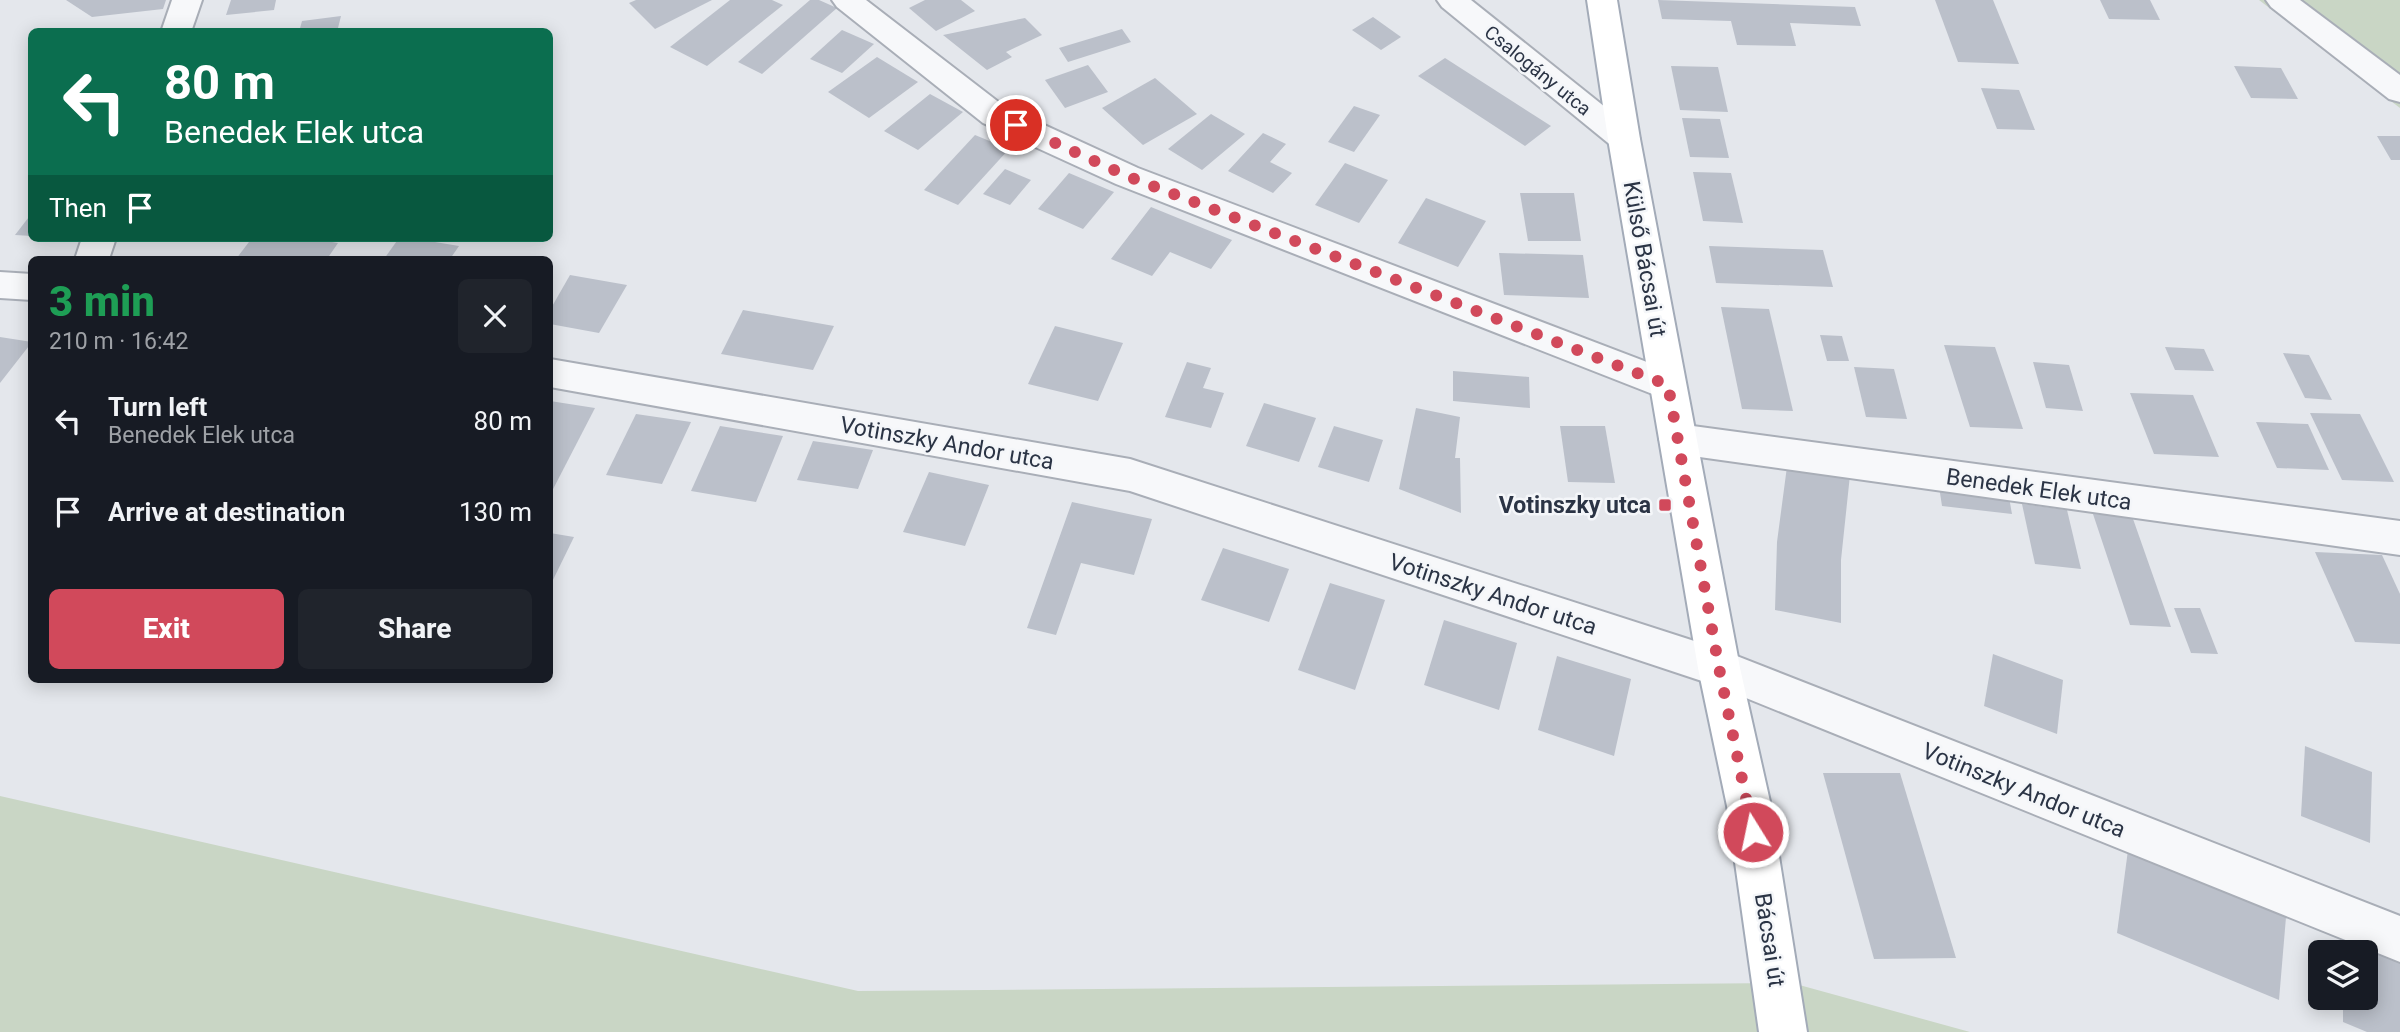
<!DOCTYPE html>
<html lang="en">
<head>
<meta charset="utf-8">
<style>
	body { margin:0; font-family:Roboto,sans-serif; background:#20242c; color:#f1f3f6; height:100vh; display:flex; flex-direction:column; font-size:26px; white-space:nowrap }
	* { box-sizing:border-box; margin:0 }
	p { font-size:23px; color:#9ea1a6 }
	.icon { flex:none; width:38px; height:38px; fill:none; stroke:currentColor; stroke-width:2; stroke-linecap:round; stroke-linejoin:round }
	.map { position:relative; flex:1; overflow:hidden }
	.drawer { position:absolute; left:28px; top:256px; width:525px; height:427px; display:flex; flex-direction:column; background:#171b24; border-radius:10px; box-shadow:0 4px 18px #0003 }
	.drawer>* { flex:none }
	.banner { position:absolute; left:28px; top:28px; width:525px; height:214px; border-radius:10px; box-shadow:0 4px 18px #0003; background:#0b6e4f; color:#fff; overflow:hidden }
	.tools { position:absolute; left:2308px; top:940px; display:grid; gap:14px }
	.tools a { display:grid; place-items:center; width:70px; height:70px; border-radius:10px; background:#171b24; box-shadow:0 4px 18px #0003; font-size:35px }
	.pin { position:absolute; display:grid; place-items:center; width:60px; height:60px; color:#fff; margin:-30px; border:4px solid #fff; border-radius:50%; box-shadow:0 2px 7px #0007 }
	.me { position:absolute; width:77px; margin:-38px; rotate:350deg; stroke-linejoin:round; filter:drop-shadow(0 0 5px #0008) }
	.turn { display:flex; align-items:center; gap:24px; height:147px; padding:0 21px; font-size:32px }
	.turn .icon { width:91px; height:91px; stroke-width:2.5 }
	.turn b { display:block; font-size:49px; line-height:60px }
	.then { display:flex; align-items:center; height:66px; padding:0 21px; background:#0003; gap:14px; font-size:26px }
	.round { display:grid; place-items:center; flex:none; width:74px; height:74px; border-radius:10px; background:#20242c }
	.head { display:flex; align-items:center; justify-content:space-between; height:119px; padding:0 21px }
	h1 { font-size:42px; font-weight:800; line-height:52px; color:#1e9e55 }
	.button { display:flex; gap:14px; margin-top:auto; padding:14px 21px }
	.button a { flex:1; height:80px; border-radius:10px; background:#d1495b; color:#fff; font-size:28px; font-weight:800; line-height:80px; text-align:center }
	.button a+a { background:#20242c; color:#f1f3f6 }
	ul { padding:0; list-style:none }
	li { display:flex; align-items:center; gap:21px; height:91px; padding:0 21px }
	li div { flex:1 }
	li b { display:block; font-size:26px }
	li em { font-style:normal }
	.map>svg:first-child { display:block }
</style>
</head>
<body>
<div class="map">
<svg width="2400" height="1032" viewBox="0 0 2400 1032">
	<rect width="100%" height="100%" fill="#e4e7ec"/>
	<g fill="#c9d6c5">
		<path d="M2259 0H2400V108Z"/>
		<path d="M0 796 858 991 1792 983 1970 1032H0Z"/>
	</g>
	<g fill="#bbc0ca">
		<path d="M66 0H166L163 9 92 17Z"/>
		<path d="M231 0H276L274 10 226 15Z"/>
		<path d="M636 0H712L655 29 629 3Z"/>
		<path d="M730 0H772L783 5 707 66 670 47Z"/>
		<path d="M810 0H819L837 8 762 74 738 62Z"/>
		<path d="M925 0H961L975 11 936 31 909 8Z"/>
		<path d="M1658 0 1855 7 1861 26 1790 23 1796 46 1737 45 1731 21 1662 19Z"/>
		<path d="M1935 0H1993L2019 64 1958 62Z"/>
		<path d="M2100 0H2150L2160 20 2109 19Z"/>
		<path d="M341 16 337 32H299L302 21Z"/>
		<path d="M1373 17 1401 37 1381 50 1352 30Z"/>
		<path d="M1025 18 1042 35 1006 52 1012 57 987 70 943 35Z"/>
		<path d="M1122 29 1131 42 1068 62 1059 48Z"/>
		<path d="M842 30 874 44 842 73 810 59Z"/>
		<path d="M877 57 918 82 869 118 828 92Z"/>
		<path d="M1445 58 1551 126 1525 146 1418 76Z"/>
		<path d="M1088 65 1108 92 1065 108 1045 80Z"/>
		<path d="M1671 66 1718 67 1728 112 1680 110Z"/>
		<path d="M2234 66 2281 68 2298 99 2251 98Z"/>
		<path d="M1155 78 1197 114 1143 145 1102 108Z"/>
		<path d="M1981 88 2019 90 2035 130 1997 129Z"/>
		<path d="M930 94 963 112 918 150 884 131Z"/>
		<path d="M1354 106 1380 115 1354 152 1328 142Z"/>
		<path d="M1211 114 1245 134 1202 170 1168 149Z"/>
		<path d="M1682 118 1720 119 1729 158 1690 157Z"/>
		<path d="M1263 133 1286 144 1270 162 1292 173 1273 193 1228 171Z"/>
		<path d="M975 135 1009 149 958 205 924 190Z"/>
		<path d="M2377 136H2400V160H2391Z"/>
		<path d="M1345 163 1388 180 1359 223 1315 205Z"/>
		<path d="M1005 169 1031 180 1010 205 983 194Z"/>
		<path d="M1693 172 1731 173 1743 223 1703 221Z"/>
		<path d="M1069 173 1114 192 1083 229 1038 209Z"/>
		<path d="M1520 193H1574L1581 241H1528Z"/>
		<path d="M1426 198 1486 221 1458 267 1398 243Z"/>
		<path d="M1151 207 1232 240 1211 269 1170 252 1152 276 1111 259Z"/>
		<path d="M32 213V236L15 235Z"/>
		<path d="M252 238H308L338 243 327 259H236Z"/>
		<path d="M399 238H411L459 246 450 259H384Z"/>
		<path d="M1709 246 1823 250 1833 287 1716 283Z"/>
		<path d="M1499 253 1583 255 1589 298 1504 295Z"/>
		<path d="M570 275 627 285 599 333 550 324V310Z"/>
		<path d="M1721 307 1769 309 1793 411 1742 409Z"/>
		<path d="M743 310 834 326 813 370 721 354Z"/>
		<path d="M1055 326 1123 343 1098 401 1028 384Z"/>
		<path d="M1820 335 1842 336 1849 361H1827Z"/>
		<path d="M0 337 32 342 0 383Z"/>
		<path d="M1944 345 1995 347 2023 429 1970 427Z"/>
		<path d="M2165 347 2204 349 2214 371 2175 370Z"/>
		<path d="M2283 353 2309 355 2332 400 2305 398Z"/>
		<path d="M1187 362 1211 368 1203 388 1224 393 1211 428 1165 417Z"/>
		<path d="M2033 362 2069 365 2083 411 2046 408Z"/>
		<path d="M1854 367 1894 369 1907 419 1866 417Z"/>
		<path d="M1453 371 1529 377 1530 408 1453 401Z"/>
		<path d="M2130 393 2193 395 2219 457 2154 454Z"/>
		<path d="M550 401 595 408 550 495Z"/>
		<path d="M1264 403 1316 418 1299 462 1246 446Z"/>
		<path d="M1416 408 1460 417 1455 458H1460L1461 513 1399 489Z"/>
		<path d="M2310 413 2360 414 2394 482 2342 480Z"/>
		<path d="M636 414 691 422 662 484 606 475Z"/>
		<path d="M2256 422 2308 424 2329 470 2277 468Z"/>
		<path d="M720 426 783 436 756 502 691 491Z"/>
		<path d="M1334 426 1383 440 1369 482 1318 467Z"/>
		<path d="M1560 426H1605L1615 483 1568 482Z"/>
		<path d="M813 441 873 450 858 489 797 480Z"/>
		<path d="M1788 459 1850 475 1841 560V623L1775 610 1777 542Z"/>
		<path d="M929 472 989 485 965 546 903 532Z"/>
		<path d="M1937 473 2006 481 2012 514 1942 506Z"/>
		<path d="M1072 502 1152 519 1134 575 1081 563 1056 635 1027 628Z"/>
		<path d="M2022 504 2067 510 2081 569 2035 564Z"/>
		<path d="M2093 514 2132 516 2171 627 2130 625Z"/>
		<path d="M550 533 574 537 550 586Z"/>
		<path d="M1223 548 1289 569 1269 622 1201 600Z"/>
		<path d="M2315 552 2382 555 2400 594V644L2355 642Z"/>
		<path d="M1330 583 1385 600 1355 690 1298 670Z"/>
		<path d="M2174 608H2200L2218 654 2191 653Z"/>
		<path d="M1444 620 1517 643 1499 710 1424 685Z"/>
		<path d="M1993 654 2063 680 2057 734 1984 706Z"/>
		<path d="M1557 656 1631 679 1614 756 1538 730Z"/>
		<path d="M2305 746 2372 772 2370 843 2301 816Z"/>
		<path d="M1823 773H1900L1956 958 1874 959Z"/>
		<path d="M2128 850 2286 917 2279 1000 2117 933Z"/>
		<path d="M2345 941 2400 963V1032H2367L2343 1022V998H2366V952H2345Z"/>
	</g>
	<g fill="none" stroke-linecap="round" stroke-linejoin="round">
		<defs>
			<g id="minor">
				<path d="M172 0H202L191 32H161Z"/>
				<path d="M832 0H866L1005 107 1138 168 1681 375 1686 385 1681 395 1668 400 1655 395 1116 184 983 123 837 7Z"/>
				<path d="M1437 0H1471L1635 131 1640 139 1635 147 1624 150 1613 147 1442 7Z"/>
				<path d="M2266 0H2300L2400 75V102L2389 99 2271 7Z"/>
				<path d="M82 238H116L109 259H75Z"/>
				<path d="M0 272 32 274V300L0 298Z"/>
				<path d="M550 359 1130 459 1719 649 2400 916V962L1714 685 1130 491 550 387Z"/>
				<path d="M1678 424 2400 521V555L1678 454 1665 450 1659 439 1665 428Z"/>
			</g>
			<path id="major" d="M1587 0H1617L1640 139 1740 668 1771 806 1807 1032H1759L1727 806 1698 668 1608 139Z"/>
		</defs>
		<use href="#minor" stroke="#a9aeb7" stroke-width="4"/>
		<use href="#major" stroke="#a3abb8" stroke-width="4"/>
		<use href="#minor" fill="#f7f8fa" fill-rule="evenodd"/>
		<use href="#major" fill="#fff" fill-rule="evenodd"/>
	</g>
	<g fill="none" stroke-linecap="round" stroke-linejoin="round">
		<path stroke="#d1495b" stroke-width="12" stroke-dasharray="0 21.6" d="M1016 125 1127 176 1668 385 1719 668 1753 832"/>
	</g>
	<rect fill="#d1495b" stroke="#f4f6f9" stroke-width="2.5" x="1658" y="498" width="14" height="14" rx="3.5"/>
	<g text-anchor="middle" stroke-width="5" stroke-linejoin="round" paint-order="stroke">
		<g font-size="19" fill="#2b3445" stroke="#f4f6f9">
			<text transform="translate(1538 70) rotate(39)" y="7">Csalogány utca</text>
		</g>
		<g font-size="23" fill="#2b3445" stroke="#f4f6f9">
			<text transform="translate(1645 259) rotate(80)" y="8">Külső Bácsai út</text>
			<text transform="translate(947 443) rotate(10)" y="8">Votinszky Andor utca</text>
			<text transform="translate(2039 489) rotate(8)" y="8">Benedek Elek utca</text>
			<text transform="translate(1493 594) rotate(18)" y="8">Votinszky Andor utca</text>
			<text transform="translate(2024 790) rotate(22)" y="8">Votinszky Andor utca</text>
			<text transform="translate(1770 940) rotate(81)" y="8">Bácsai út</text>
		</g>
		<g font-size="23" font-weight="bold" fill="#2b3445" stroke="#f4f6f9" text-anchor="end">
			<text x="1651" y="513">Votinszky utca</text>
		</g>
	</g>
</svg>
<div class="tools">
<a><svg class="icon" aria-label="layers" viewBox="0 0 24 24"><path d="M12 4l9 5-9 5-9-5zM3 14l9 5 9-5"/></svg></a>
</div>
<div class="pin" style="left:1016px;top:125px;background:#d93025"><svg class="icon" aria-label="arrive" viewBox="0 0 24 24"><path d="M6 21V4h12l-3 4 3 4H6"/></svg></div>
<svg class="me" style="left:1753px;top:832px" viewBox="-20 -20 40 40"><circle r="17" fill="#d1495b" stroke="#fff" stroke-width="3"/><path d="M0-11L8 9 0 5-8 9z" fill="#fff"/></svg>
<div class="banner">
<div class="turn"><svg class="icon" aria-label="left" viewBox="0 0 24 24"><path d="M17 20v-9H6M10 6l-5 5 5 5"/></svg><div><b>80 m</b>Benedek Elek utca</div></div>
<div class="then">Then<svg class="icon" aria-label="arrive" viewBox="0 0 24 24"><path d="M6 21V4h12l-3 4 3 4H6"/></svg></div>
</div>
<section class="drawer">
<div class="head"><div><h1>3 min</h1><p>210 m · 16:42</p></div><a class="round"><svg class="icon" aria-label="close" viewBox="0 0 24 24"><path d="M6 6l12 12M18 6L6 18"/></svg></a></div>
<ul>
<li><svg class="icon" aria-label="left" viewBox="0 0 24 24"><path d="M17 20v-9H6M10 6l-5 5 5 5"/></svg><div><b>Turn left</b><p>Benedek Elek utca</p></div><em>80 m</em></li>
<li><svg class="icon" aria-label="arrive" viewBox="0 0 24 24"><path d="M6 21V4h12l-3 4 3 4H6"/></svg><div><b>Arrive at destination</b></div><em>130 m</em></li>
</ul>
<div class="button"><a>Exit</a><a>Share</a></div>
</section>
</div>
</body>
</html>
